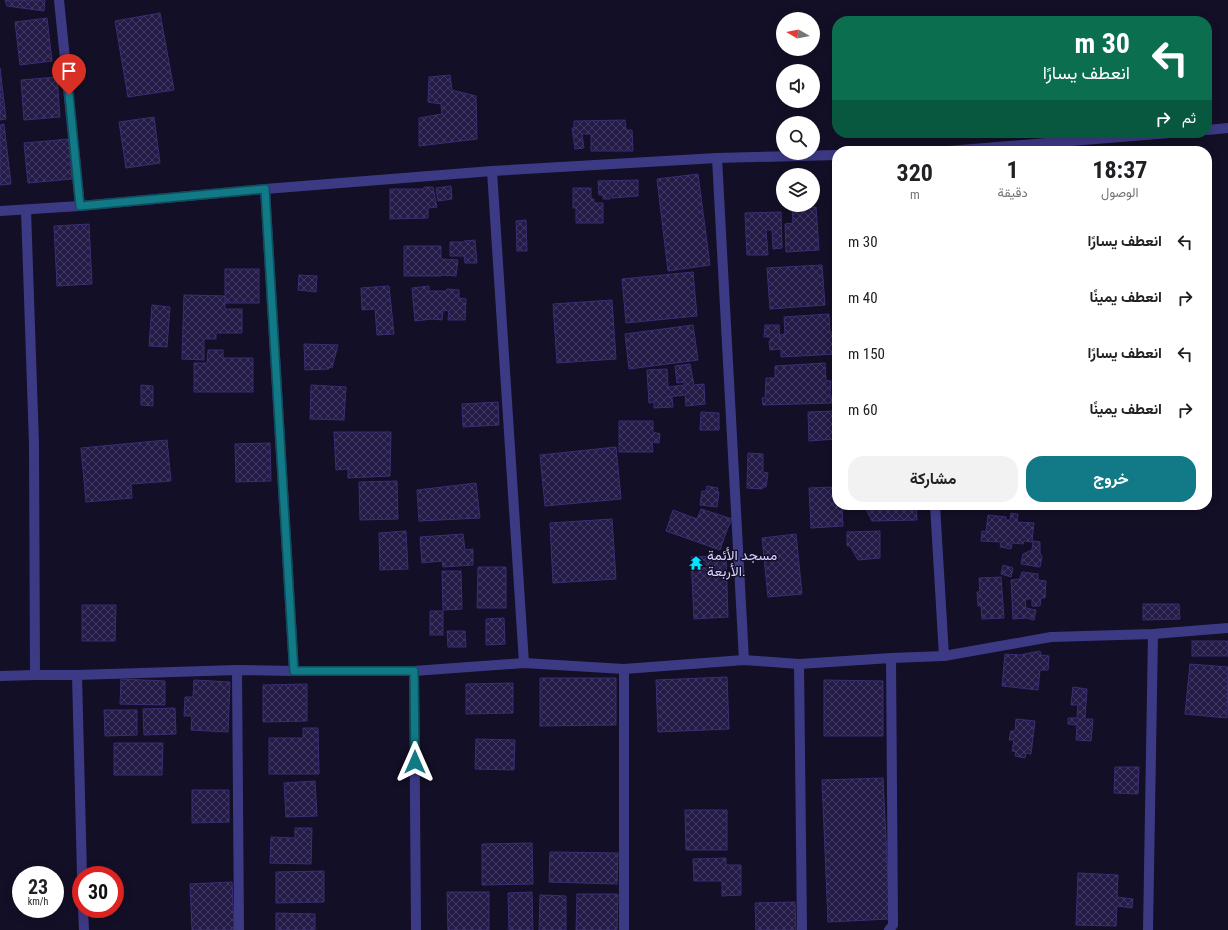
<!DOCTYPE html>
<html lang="ar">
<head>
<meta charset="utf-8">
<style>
	body { margin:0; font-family:"Roboto Condensed",Vazirmatn,sans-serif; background:#f2f2f2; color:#202124; direction:rtl; height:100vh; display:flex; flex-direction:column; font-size:15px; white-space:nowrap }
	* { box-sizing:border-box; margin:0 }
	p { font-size:13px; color:#757577 }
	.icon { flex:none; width:22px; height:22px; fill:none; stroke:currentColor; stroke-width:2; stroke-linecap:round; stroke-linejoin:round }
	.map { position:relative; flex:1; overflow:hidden; direction:ltr }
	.details { position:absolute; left:832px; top:146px; width:380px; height:364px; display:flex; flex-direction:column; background:#fff; border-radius:16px; box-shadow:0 2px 10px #0003; direction:rtl }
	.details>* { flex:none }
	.banner { position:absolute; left:832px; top:16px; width:380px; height:122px; border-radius:16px; box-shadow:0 2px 10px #0003; direction:rtl; background:#0b6e4f; color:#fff; overflow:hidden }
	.needle { width:26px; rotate:279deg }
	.tools { position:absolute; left:776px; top:12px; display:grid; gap:8px }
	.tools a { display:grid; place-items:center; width:44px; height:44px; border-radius:50%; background:#fff; box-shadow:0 2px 10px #0003; font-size:20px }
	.speed { position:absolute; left:12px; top:866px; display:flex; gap:8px; font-size:20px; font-weight:700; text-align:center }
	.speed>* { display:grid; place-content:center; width:52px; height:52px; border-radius:50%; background:#fff; box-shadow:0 2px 10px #0003; line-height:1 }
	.speed small { font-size:10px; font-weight:400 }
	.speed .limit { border:6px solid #d22; background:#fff; color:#111 }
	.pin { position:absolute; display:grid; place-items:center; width:34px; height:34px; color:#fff; margin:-41px -17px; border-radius:50% 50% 50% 0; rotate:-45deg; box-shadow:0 0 4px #0007 }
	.pin .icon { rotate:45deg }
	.me { position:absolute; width:44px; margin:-22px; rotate:0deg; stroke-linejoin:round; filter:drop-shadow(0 0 3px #0008) }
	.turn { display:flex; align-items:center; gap:14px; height:84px; padding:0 16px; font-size:18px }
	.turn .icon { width:52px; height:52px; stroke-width:2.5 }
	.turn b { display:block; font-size:28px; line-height:34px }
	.then { display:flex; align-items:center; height:38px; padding:0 16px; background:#0003; gap:8px; font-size:15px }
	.eta { display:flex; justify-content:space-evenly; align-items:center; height:68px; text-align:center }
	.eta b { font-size:24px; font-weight:700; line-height:28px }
	.cta { display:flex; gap:8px; margin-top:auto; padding:8px 16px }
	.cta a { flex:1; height:46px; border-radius:16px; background:#127987; color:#fff; font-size:16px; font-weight:700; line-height:46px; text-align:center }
	.cta a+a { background:#f2f2f2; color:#202124 }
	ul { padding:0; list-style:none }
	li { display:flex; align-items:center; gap:12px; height:56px; padding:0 16px }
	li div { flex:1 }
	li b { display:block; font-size:15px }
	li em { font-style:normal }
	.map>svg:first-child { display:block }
</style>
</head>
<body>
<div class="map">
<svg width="1228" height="930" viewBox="0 0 1228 930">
	<defs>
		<pattern id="building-cross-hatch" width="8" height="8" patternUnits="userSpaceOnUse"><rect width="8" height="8" fill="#241b47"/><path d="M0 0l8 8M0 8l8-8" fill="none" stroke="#433b63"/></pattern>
	</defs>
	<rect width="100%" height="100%" fill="#130f26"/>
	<g fill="url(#building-cross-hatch)" stroke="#3b2d73">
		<path d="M5 0H45L44 11 7 6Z"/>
		<path d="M160 13 174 90 128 97 115 21Z"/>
		<path d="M47 18 52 61 20 65 15 22Z"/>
		<path d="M0 68 6 119 0 120Z"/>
		<path d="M450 75 452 90 476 96 477 139 419 146V118L442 114 441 104 428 102 429 77Z"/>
		<path d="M57 77 60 117 24 120 21 80Z"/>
		<path d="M154 117 160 163 126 168 119 122Z"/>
		<path d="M625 120 626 130H632L633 151H591V134H582L584 148 575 149 572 128H574V121Z"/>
		<path d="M4 124 11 184 0 185V125Z"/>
		<path d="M69 139 72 179 28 183 24 143Z"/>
		<path d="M698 174 710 265 668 271 657 179Z"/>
		<path d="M638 180V196L612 198V194H610V199H603V195H599L598 181Z"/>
		<path d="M451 186 452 199 438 201 436 188Z"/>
		<path d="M424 187H433L437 207 428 208V218L390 219V189H424Z"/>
		<path d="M573 188H591V199H594V203H603V223H576V208H573Z"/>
		<path d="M816 207 819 250 786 252 785 224 793 223 792 209Z"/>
		<path d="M781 212 782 248 773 249 772 230H766L768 255H747L745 213Z"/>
		<path d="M526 220 527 251H517L516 221Z"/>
		<path d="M89 224 92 284 57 286 54 226Z"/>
		<path d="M475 240 477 263H465L464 256H450V242H464V241Z"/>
		<path d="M404 246H441V259L458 260 456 276 441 275V276H404Z"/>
		<path d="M822 265 825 305 770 309 767 268Z"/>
		<rect x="225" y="269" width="34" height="34"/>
		<path d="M693 272 697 316 626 323 622 279Z"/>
		<path d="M299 275 317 276 316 292 298 290Z"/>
		<path d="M389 286 394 334 377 335 375 309 362 310 361 288Z"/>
		<path d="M429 286V291H446L447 289 459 290V298L466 299 465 320H448L449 311 443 310 442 320 432 319 415 321 412 288Z"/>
		<path d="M184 295 225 296V309H242V333H216V339H204V360L182 359Z"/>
		<path d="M612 300 616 359 557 363 553 304Z"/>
		<path d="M152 305 170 307 167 347 149 346Z"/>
		<path d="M829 314 830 332H837V354L781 357V349L770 350 769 341 771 340 770 337H764L765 325H779L780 339V335L785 334 784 317Z"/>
		<path d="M693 325 698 360 629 369 625 334Z"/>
		<path d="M304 344 338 345 332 368 329 367V369L305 370Z"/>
		<path d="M208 350H223V358H253V392H194V363H207Z"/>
		<path d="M825 363 826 380 831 381 830 396H832V403L763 405 762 398H765L766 378H775V366Z"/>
		<path d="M690 364 694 385 704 384 705 404 686 406 685 395 668 397H672L673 407 654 408V402L649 403 647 370 667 369 668 387 685 385 684 382 677 383 675 366Z"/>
		<path d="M141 385 153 386V406L141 405Z"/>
		<path d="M311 385 346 387 344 420 310 419Z"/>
		<path d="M498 402 499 425 463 427 462 404Z"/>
		<path d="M837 411V439L809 441 808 412Z"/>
		<path d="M701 412 719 413V430H700Z"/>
		<path d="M619 421H653V432L660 434 659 443 652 442 653 452H619Z"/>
		<path d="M334 432H391L390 476 348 478V469L336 470Z"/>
		<path d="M167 440 171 481 131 484 132 498 86 502 81 448Z"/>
		<path d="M270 443 271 481 236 482 235 444Z"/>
		<path d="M616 447 621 499 545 506 540 455Z"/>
		<path d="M748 453 763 454V472L768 473 766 487H763L762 489 747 488Z"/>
		<path d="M397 481 398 519 360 520 359 482Z"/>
		<path d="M476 483 480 518 419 521 417 490Z"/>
		<path d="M707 486 718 488 717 492H719L717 507 700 505 702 491H706Z"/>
		<path d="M837 487V505H842L843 526 811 528 809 488Z"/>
		<path d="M864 505H916L917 520 872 521Z"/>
		<path d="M701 509 732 519 727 530 720 550 666 531 673 510 697 519Z"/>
		<path d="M1011 513 1018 514 1017 522 1034 523 1032 542 1024 541 1023 544 1012 543 1011 549 1000 547 1001 542 981 541 982 531 986 532 988 515 1006 517V520H1010Z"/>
		<path d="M612 519 616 579 553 583 550 523Z"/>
		<path d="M406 531 408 569 380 570 379 533Z"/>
		<path d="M880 531V558L858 560 850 546H847V532Z"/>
		<path d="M463 534 465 550 473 549V565L443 567 442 561 422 563 420 537Z"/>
		<path d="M796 534 802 594 768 597 762 538Z"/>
		<path d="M1033 541 1040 542V553L1042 557 1040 567 1021 564 1023 554 1032 550Z"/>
		<path d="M726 556 728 617 694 619 691 557Z"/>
		<path d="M1003 565 1013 568 1011 577 1001 574Z"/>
		<path d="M478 567H506V608H477Z"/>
		<path d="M442 571H461L462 609 443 610Z"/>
		<path d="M1022 572 1038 574V580L1046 581 1045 598H1041L1040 606H1032V599H1025L1026 608 1036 610 1034 620 1026 618 1013 619 1011 580 1020 579Z"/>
		<path d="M1001 577 1004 618 982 619 981 606H978L977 592H980L979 578Z"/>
		<path d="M1143 604H1179L1180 619 1143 620Z"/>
		<path d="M82 605H116L115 641H82Z"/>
		<rect x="430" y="611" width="13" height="24"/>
		<path d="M504 618 505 644 486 645V619Z"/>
		<path d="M447 631H465L466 647H448Z"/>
		<rect x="1192" y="641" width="36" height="15"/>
		<path d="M1040 651 1041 655 1049 656 1048 670H1040L1038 690 1002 686 1005 654 1020 655Z"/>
		<path d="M1190 664 1228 667 1227 718 1185 714Z"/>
		<path d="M727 677 729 729 658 732 656 680Z"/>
		<path d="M540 678H616V725L540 726Z"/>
		<path d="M121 679 165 681V705L120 704Z"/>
		<path d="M194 680 230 682 228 732 191 730 192 716H184L185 697H193Z"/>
		<path d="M824 680 883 681V736H824Z"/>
		<path d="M513 683V713L466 714V684Z"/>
		<path d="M307 684V721L263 722V685Z"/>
		<path d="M1073 687 1087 689 1085 719H1093L1091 741 1076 740 1077 725 1068 724V718H1077L1078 705H1071Z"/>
		<path d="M175 708 176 734 144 735 143 709Z"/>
		<path d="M104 710H137V735L105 736Z"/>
		<path d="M1016 719 1035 721 1031 754 1026 753 1025 758 1015 756 1016 752 1012 751 1014 740H1009L1011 731H1015Z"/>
		<path d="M303 728H318L319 774H269V738H303Z"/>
		<path d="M476 739 515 740 514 770 475 769Z"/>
		<path d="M114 743H163L162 775H114Z"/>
		<path d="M1115 767H1139L1138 794 1114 793Z"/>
		<path d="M883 778 890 919 828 922 822 780Z"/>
		<path d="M315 781 317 816 286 817 284 783Z"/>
		<path d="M192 790H229V822L192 823Z"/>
		<path d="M685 810H727V850H686Z"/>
		<path d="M295 828H312L311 864 270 863 271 837 295 838Z"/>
		<path d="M532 843 533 884 482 885V844Z"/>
		<path d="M550 852 618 853 617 884 549 882Z"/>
		<path d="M726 858V865H741V895L722 896V881H694L693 859Z"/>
		<path d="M324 871V902L276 903V872Z"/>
		<path d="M1078 873 1118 875 1117 897 1133 899 1132 908 1117 906 1116 926 1076 925Z"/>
		<path d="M232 882 234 930H192L190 884Z"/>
		<path d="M447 892H489V930H448Z"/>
		<path d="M532 892 533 930H509L508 893Z"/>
		<path d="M577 894H618L617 930H576Z"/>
		<path d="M540 895 566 896V930H539Z"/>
		<path d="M795 902 796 930H756L755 903Z"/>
		<path d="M276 913 315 914V930H276Z"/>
	</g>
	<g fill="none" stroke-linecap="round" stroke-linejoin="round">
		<g stroke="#3d3a85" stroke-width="10">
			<path d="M59 0 80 206"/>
			<path d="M1207 130 1228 128"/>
			<path d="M948 151 1170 133"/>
			<path d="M717 158 744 660"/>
			<path d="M492 171 524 663"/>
			<path d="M265 189 294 671"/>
			<path d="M26 210 34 444 35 675"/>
			<path d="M0 211 80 206 265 189 492 171 717 158 837 155"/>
			<path d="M935 505 944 656"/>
			<path d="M799 664 802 930"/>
			<path d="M237 670 239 930"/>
			<path d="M414 671 416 930"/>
			<path d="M77 675 82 875"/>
			<path d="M0 676 35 675H77L237 670 294 671H414L524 663 624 669 744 660 799 664 891 658 944 656 1051 637 1153 634 1228 628"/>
			<path d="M83 909 84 930"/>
			<path d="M624 930V669"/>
			<path d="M889 930 893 925 891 658"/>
			<path d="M1148 930 1153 634"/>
		</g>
	</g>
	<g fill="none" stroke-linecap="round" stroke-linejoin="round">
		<defs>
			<path id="route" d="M69 95 80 206 265 189 294 671H414L415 762"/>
		</defs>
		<use href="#route" stroke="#0c4f58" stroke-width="10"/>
		<use href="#route" stroke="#127987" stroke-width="7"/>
	</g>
	<defs>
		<symbol id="temple-bare" viewBox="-9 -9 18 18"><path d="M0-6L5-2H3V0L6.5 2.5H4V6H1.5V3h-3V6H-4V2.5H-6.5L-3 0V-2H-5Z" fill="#00e5ff" stroke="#130f26" stroke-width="2.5" paint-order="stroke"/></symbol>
	</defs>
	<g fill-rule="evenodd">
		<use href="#temple-bare" x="686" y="553" width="20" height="20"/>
	</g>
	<g text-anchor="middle" stroke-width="3" stroke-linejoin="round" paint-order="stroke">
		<g font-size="14" fill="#d9d4ff" stroke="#130f26" text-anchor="start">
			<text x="707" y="560">مسجد الأئمة<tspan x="707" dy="16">الأربعة.</tspan></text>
		</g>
	</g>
</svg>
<div class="tools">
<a><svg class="needle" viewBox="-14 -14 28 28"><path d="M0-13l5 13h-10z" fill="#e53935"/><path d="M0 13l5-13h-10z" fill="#757577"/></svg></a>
<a><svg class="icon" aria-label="sound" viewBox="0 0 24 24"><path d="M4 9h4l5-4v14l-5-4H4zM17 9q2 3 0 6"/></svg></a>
<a><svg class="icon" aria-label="search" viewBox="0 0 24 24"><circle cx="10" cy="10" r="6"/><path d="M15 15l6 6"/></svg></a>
<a><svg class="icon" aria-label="layers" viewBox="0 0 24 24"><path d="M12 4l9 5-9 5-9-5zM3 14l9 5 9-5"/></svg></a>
</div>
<div class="speed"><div>23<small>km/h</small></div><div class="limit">30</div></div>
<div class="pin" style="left:69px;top:95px;background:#d93025"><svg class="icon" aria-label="arrive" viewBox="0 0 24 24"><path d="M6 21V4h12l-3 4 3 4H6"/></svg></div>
<svg class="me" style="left:415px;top:762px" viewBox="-20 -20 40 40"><path d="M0-17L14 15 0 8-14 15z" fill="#127987" stroke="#fff" stroke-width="4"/></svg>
<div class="banner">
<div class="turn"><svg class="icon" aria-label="left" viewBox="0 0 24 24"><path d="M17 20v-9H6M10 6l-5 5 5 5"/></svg><div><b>30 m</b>انعطف يسارًا</div></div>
<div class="then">ثم<svg class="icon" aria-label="right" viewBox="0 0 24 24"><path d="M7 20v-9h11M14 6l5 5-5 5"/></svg></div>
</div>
<section class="details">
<div class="eta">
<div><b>18:37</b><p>الوصول</p></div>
<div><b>1</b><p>دقيقة</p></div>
<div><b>320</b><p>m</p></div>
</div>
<ul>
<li><svg class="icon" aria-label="left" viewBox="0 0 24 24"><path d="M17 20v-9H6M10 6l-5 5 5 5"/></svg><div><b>انعطف يسارًا</b></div><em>30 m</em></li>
<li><svg class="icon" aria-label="right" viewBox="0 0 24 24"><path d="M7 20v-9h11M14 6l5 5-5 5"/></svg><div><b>انعطف يمينًا</b></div><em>40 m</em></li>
<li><svg class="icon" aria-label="left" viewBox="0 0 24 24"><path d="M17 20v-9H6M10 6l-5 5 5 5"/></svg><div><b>انعطف يسارًا</b></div><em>150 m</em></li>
<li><svg class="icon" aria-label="right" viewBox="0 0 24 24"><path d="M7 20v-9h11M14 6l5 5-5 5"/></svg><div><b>انعطف يمينًا</b></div><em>60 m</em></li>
</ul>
<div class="cta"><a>خروج</a><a>مشاركة</a></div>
</section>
</div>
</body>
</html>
